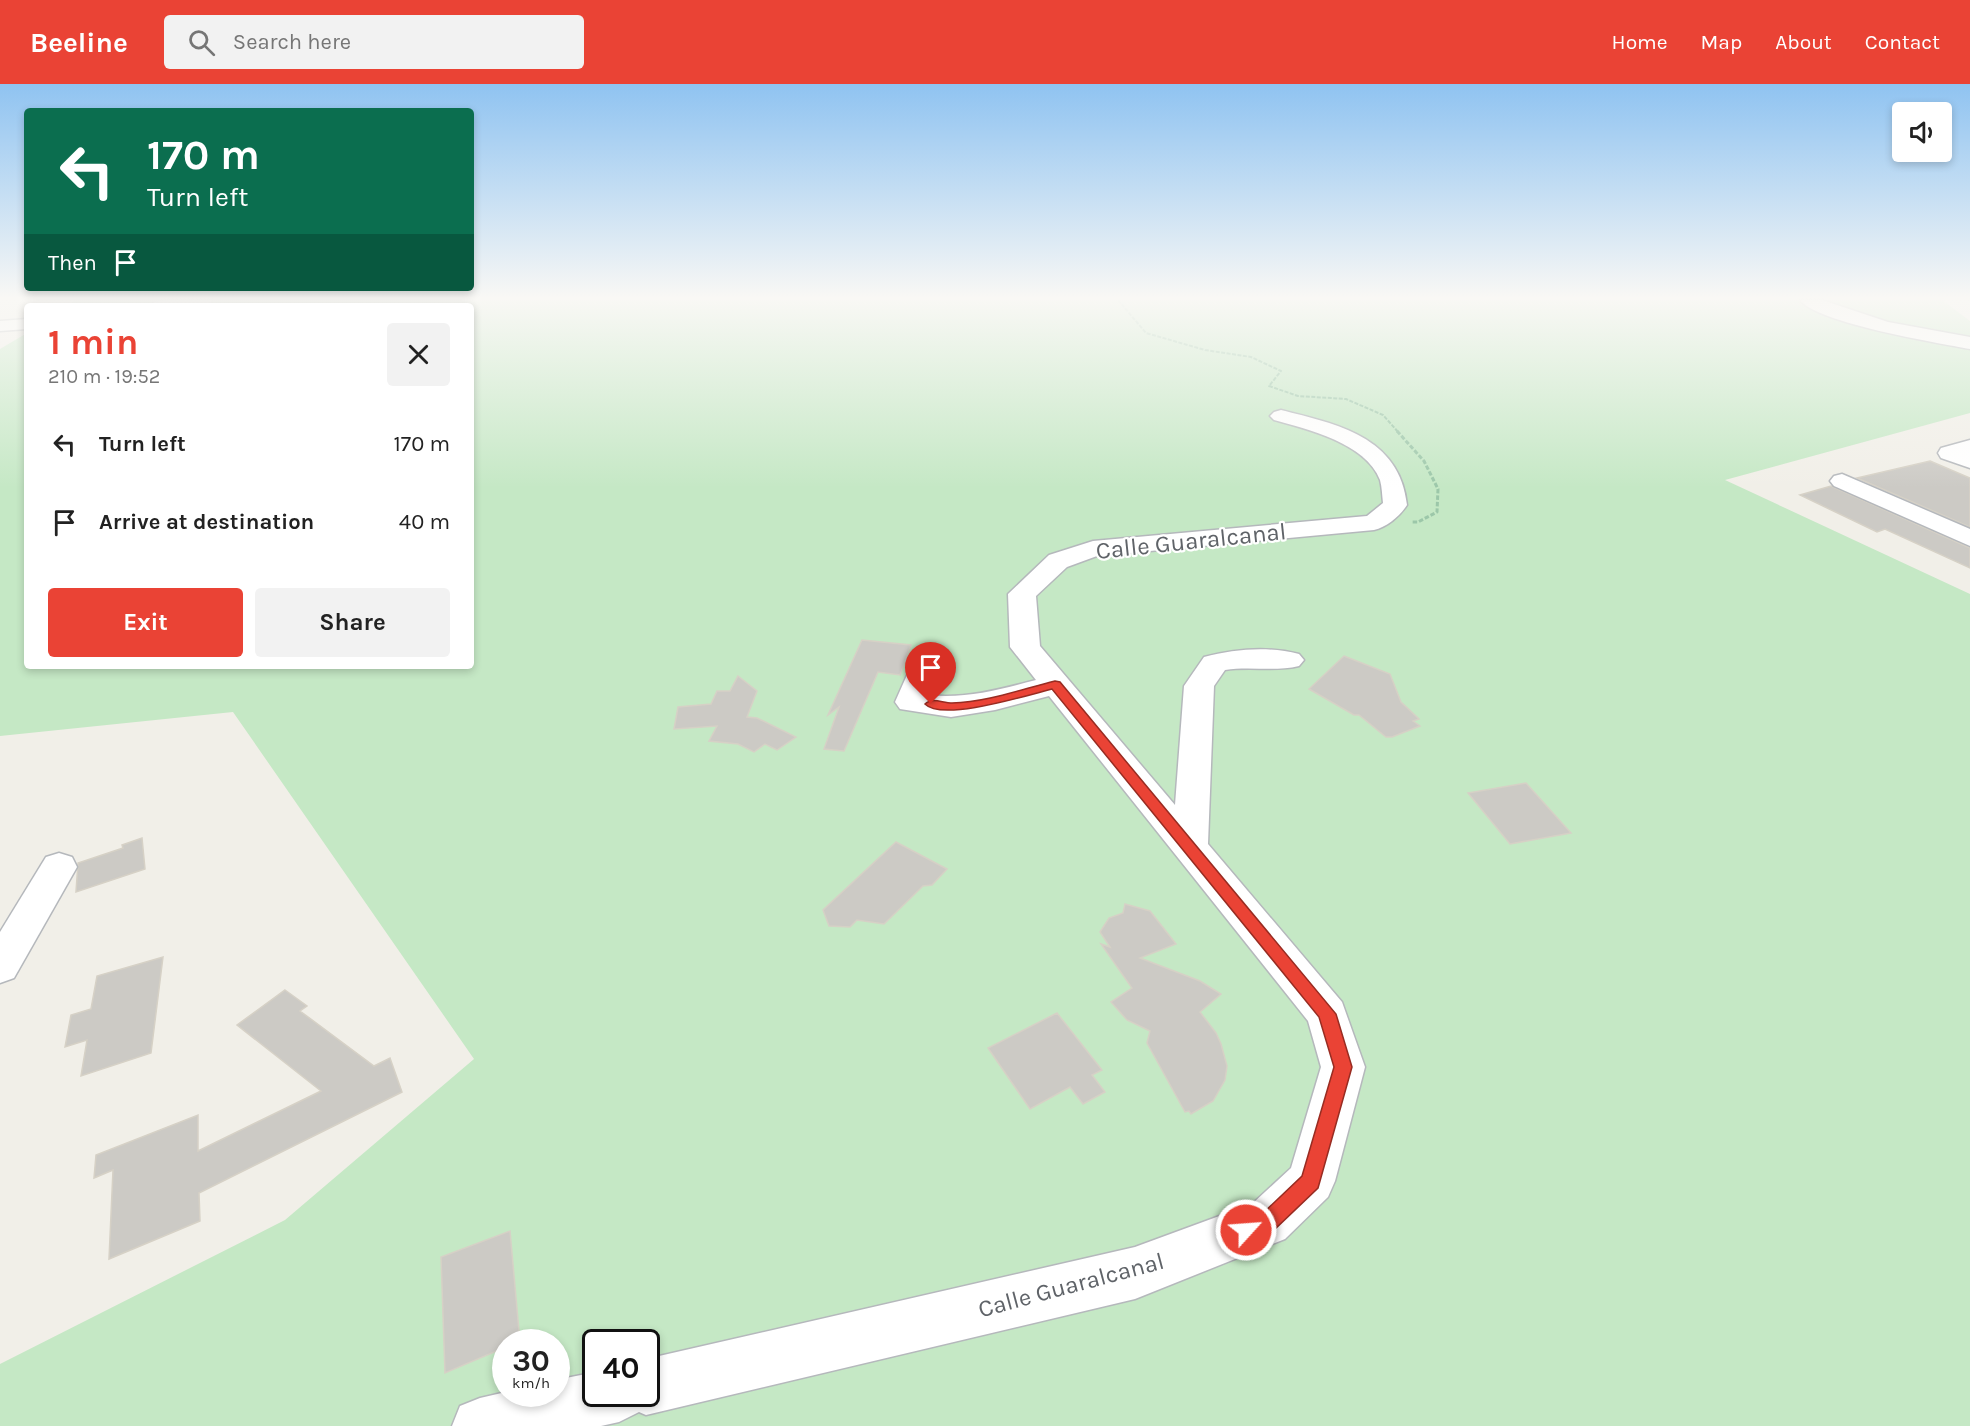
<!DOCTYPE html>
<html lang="en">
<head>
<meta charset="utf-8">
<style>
	body { margin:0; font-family:Karla,sans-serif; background:#f2f2f2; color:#222; height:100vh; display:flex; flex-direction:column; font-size:22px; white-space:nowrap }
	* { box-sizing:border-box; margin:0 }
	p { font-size:20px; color:#767676 }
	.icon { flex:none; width:33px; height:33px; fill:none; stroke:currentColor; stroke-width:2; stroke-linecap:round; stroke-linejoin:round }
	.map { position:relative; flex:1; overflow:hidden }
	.side { position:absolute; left:24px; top:219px; width:450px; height:366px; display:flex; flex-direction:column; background:#fff; border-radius:6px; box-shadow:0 3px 9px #0003 }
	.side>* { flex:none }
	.top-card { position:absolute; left:24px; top:24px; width:450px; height:183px; border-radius:6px; box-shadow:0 3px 9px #0003; background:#0b6e4f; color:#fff; overflow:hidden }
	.tools { position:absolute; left:1892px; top:18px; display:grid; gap:12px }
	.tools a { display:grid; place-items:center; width:60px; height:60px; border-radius:6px; background:#fff; box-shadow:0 3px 9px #0003; font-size:30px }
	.speed { position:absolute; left:492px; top:1245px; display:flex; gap:12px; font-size:30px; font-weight:700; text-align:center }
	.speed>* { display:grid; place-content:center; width:78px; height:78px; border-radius:50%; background:#fff; box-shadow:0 3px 9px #0003; line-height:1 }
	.speed small { font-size:15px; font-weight:400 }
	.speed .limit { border:3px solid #111; border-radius:9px; background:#fff; color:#111 }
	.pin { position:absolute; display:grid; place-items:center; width:51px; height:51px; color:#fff; margin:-62px -26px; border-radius:50% 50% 50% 0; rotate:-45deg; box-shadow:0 0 6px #0007 }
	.pin .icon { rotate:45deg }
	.me { position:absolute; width:66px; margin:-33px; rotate:64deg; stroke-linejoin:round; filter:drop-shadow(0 0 4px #0008) }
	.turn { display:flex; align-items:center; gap:21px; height:126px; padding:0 24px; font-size:27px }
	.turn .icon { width:78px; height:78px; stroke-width:2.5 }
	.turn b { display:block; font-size:42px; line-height:51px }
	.then { display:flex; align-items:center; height:57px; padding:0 24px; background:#0003; gap:12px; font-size:22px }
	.round { display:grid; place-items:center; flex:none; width:63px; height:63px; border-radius:6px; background:#f2f2f2 }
	.overview { display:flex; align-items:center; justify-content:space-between; height:102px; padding:0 24px }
	h1 { font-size:36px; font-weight:700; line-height:45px; color:#ea4335 }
	.primary-button { display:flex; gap:12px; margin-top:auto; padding:12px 24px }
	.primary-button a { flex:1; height:69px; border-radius:6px; background:#ea4335; color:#fff; font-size:24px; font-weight:700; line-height:69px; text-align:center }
	.primary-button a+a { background:#f2f2f2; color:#222 }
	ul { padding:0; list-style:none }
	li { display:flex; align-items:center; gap:18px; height:78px; padding:0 24px }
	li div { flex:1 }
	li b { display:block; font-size:22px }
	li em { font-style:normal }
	header { display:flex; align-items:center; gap:36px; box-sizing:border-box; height:84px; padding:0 30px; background:#ea4335; color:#fff }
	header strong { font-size:28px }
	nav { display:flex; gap:33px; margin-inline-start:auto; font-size:21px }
	.search { width:420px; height:54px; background:#f2f2f2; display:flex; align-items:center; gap:15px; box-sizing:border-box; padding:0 21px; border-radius:6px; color:#767676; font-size:22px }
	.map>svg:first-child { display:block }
</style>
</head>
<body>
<header>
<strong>Beeline</strong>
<div class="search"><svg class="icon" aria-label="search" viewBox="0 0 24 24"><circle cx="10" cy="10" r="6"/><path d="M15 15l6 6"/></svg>Search here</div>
<nav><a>Home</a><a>Map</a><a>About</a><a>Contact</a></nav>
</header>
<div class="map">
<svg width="1970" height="1342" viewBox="0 0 1970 1342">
	<rect width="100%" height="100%" fill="#f1efe8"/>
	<path fill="#c5e8c5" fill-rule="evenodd" d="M75 216H1942L1970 237V329L1725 396 1970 510V1342H0V1280L285 1136 474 975 233 628 0 652V265L27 249V582H471V222H67ZM506 1258H556V1310H506ZM596 1258H646V1310H596Z"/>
	<g fill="#cccac5" stroke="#d6d1c6" stroke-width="1.5">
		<path d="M1930 377 1970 394V443L1857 394Z"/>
		<path d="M1831 402 1970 464V484L1885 445 1877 448 1800 411Z"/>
		<path d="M862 556 911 561 900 591 878 588 844 667 824 665 839 623 828 631Z"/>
		<path d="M1344 572 1390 590 1401 618 1419 635 1413 637 1420 642 1392 653H1386L1359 631H1354L1309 605Z"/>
		<path d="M738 592 757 607 747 633 757 634 796 653 777 666 765 660 754 668 738 660 709 657 717 642 674 645 678 623 711 620 717 607H730Z"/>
		<path d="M1526 699 1571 749 1510 760 1468 709Z"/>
		<path d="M142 754 145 785 76 808 78 779 123 764 122 761Z"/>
		<path d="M896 758 947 785 932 801 923 802 884 840 857 836 850 843 829 842 823 826Z"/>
		<path d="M1125 820 1150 827 1176 860 1140 874 1200 897 1221 910 1200 928 1216 949 1221 960 1227 982 1225 996 1213 1017 1191 1030 1189 1027 1185 1028 1147 959 1150 947 1127 936 1111 918 1132 904 1101 860 1110 863 1100 848 1109 834 1123 829Z"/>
		<path d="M163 873 151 969 81 992 87 956 65 963 71 931 91 925 97 892Z"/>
		<path d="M285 906 307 922 300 927 374 982 390 974 402 1008 199 1109 200 1137 109 1175 113 1086 94 1094 96 1071 198 1031V1067L321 1007 237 941Z"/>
		<path d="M1057 929 1102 986 1092 991 1105 1008 1083 1020 1070 1003 1030 1025 988 964Z"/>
		<path d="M510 1147 520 1258H506V1263L445 1289 441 1173Z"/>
	</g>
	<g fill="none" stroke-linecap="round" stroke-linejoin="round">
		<defs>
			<g id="minor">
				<path d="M166 216H212L210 220 198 222H151L154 218Z"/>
				<path d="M1800 216H1822L1888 238 1970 253V265C1938 259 1817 239 1800 216Z"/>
				<path d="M27 235V245L0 247V237Z"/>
				<path d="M1281 326C1337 340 1400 353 1407 421 1400 432 1387 443 1374 446L1097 472 1067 483 1036 512 1040 562 1175 721 1184 602 1204 573C1235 565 1268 562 1299 570L1304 576 1299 582C1275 588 1250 582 1225 586L1214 602 1208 760 1342 918 1365 983 1335 1097 1328 1113 1285 1155 1135 1215 646 1331 639 1328 619 1338 601 1342H452L460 1322 480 1314 506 1308 556 1310V1296L596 1288V1310H646V1275L1135 1163 1252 1120 1291 1084 1321 983 1308 937 1049 612 995 626 951 633 900 625 895 618 915 573 926 570 937 573 941 579 929 611C966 615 1001 605 1036 596L1010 563 1008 510 1049 471 1093 457 1367 432 1383 419C1382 411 1382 403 1380 396 1366 359 1307 345 1274 336L1270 332 1274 328Z"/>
				<path d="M1970 356V384L1941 374 1938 369 1941 364Z"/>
				<path d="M1842 390 1970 445V462L1834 402 1830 397 1834 392Z"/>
				<path d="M59 769 72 773 77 783 14 894 0 899V848L46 773Z"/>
			</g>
		</defs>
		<use href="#minor" stroke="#b5b8bc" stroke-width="3"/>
		<path stroke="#9cc7a9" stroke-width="2" stroke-dasharray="4 1.5" stroke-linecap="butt" d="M1118 216 1146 249 1205 266 1251 273 1281 287 1269 302 1298 312 1346 315 1383 331 1399 349"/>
		<path stroke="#9cc7a9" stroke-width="3" stroke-dasharray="4.5 2" stroke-linecap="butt" d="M1397 347 1424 377 1438 405 1437 428 1418 438H1411"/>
		<use href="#minor" fill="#fff" fill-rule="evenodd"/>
	</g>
	<linearGradient id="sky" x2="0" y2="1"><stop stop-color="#8fc3f1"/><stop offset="0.53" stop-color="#f9f8f5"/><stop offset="1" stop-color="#f9f8f5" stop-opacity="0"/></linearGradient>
	<rect width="1970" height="404" fill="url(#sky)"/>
	<path fill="#ea4335" stroke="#982c22" stroke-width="1.5" d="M1055 597 1060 598 1336 930 1352 983 1320 1097 1318 1104 1275 1145 1246 1157 1238 1154 1235 1146 1238 1139 1261 1131 1302 1092 1334 983 1319 933 1052 605C1028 611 942 638 925 620 932 613 942 619 952 619 987 618 1022 605 1055 597Z"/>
	<g text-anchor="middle" stroke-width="4.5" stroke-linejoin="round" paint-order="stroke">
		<g font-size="24" fill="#5f6368" stroke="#fff">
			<text transform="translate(1191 457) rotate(-6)" y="8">Calle Guaralcanal</text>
			<text transform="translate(1071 1201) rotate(-15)" y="8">Calle Guaralcanal</text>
		</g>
	</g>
</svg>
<div class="tools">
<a><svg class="icon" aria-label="sound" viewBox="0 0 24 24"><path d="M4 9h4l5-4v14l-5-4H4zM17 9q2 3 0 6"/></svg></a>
</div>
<div class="speed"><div>30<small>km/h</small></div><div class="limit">40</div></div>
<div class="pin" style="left:931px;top:620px;background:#d93025"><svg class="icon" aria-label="arrive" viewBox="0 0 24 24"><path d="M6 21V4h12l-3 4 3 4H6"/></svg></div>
<svg class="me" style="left:1246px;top:1146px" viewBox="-20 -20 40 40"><circle r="17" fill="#ea4335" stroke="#fff" stroke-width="3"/><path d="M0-11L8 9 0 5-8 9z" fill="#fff"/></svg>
<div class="top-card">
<div class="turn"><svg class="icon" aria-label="left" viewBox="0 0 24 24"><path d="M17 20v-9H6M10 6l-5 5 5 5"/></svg><div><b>170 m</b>Turn left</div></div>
<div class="then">Then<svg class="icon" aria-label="arrive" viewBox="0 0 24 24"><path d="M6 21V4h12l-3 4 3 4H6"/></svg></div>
</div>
<section class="side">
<div class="overview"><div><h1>1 min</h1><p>210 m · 19:52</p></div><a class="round"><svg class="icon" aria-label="close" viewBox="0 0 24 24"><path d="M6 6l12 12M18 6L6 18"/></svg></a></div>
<ul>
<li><svg class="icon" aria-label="left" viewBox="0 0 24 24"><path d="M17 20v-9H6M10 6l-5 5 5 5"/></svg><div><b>Turn left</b></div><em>170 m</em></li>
<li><svg class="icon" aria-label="arrive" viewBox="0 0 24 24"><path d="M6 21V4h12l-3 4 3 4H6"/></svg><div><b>Arrive at destination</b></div><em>40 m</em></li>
</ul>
<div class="primary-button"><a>Exit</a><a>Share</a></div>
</section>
</div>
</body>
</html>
